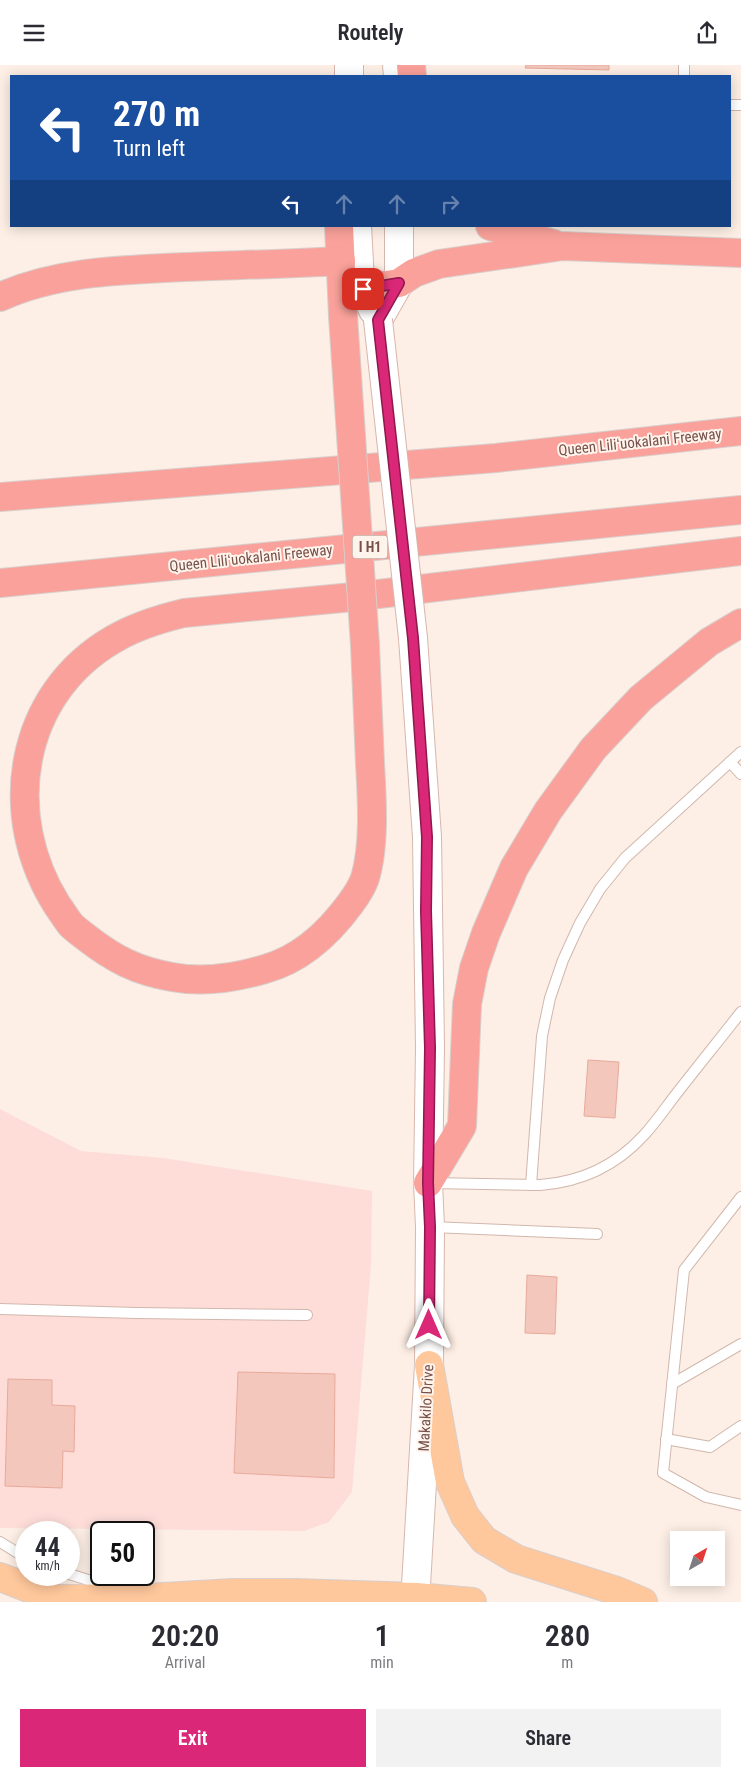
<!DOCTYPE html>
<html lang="en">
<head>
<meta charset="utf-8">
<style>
	body { margin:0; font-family:"Roboto Condensed",sans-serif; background:#f2f2f3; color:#2b2b33; height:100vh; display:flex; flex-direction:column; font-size:19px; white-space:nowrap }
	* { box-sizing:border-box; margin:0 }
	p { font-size:16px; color:#7c7c81 }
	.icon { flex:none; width:28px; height:28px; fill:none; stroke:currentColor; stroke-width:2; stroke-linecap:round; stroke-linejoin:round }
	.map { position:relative; height:1537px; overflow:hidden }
	.details { display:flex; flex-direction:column; background:#fff; flex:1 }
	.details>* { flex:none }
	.top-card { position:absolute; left:10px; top:10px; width:721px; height:152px; border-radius:0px; box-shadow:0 2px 12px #0003; background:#1a4fa0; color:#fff; overflow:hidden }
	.needle { width:32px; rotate:39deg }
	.buttons { position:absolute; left:670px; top:1466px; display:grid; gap:10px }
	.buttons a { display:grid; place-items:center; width:55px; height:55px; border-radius:0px; background:#fff; box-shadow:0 2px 12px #0003; font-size:25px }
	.speed { position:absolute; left:15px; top:1456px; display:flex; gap:10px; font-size:25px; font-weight:700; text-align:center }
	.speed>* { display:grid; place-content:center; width:65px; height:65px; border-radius:50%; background:#fff; box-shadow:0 2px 12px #0003; line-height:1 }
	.speed small { font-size:12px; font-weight:400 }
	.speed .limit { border:2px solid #111; border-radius:8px; background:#fff; color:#111 }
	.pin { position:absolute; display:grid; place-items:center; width:42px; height:42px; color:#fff; margin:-21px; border-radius:10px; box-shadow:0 2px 8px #0006 }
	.me { position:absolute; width:55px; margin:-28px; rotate:0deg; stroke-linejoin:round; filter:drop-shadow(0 0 4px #0008) }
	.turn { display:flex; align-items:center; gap:18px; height:105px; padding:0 20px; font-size:22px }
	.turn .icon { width:65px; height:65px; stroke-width:2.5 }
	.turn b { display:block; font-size:35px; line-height:42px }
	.lanes { display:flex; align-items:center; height:48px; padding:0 20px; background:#0003; justify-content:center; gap:25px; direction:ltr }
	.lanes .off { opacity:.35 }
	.eta { display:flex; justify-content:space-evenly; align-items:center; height:85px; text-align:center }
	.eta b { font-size:30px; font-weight:600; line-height:35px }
	.button { display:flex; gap:10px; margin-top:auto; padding:10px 20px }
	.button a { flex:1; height:58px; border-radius:0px; background:#db2777; color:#fff; font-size:20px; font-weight:600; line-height:58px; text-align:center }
	.button a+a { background:#f2f2f3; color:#2b2b33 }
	header { display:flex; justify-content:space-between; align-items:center; height:65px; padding:0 20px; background:#fff; font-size:22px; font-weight:600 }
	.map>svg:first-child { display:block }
</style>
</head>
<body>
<header><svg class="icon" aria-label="menu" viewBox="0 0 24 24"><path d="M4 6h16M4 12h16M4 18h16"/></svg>Routely<svg class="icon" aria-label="share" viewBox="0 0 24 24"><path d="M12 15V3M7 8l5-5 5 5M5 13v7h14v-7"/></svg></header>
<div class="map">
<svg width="741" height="1537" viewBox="0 0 741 1537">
	<rect width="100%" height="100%" fill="#fdefe5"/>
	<path fill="#feddd9" d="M0 1044 81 1086 163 1093 372 1126 371 1200 352 1427 329 1457 304 1466 0 1463Z"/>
	<g fill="#f4c7bc" stroke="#e7aa9b">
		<path d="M526 0H609V5L525 3Z"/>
		<path d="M588 995 619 997 615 1053 584 1051Z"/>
		<path d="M527 1210 557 1212 555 1269 525 1268Z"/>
		<path d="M238 1307 335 1309 334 1413 234 1408Z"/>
		<path d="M8 1314 52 1315V1340L75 1341 74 1387 63 1386 62 1423 5 1421Z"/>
	</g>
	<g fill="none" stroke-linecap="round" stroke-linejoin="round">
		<defs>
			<g id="lane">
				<path d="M684 0V11"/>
				<path d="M730 40H741"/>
				<path d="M730 697 741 709"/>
				<path d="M431 1118 540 1120C581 1117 616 1101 644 1070 656 1057 666 1042 677 1028 698 1001 720 974 741 947"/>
				<path d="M531 1120 542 971 550 933 563 895 580 858 600 824 625 793 741 687"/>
				<path d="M741 1132 684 1205 663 1408 706 1432 741 1440"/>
				<path d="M431 1162 597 1169"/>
				<path d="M0 1244 136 1248 307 1250"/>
				<path d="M672 1319 741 1279"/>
				<path d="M666 1374 710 1382 741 1361"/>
				<path d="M0 1477 26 1493"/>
				<path d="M69 1509 117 1524"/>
			</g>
			<g id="secondary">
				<path d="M349 0V11"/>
				<path d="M397 0 398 11"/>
				<path d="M357 161 360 216 373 245"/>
				<path d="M378 255 399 218V161"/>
				<path d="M413 573 427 772 430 983 428 1118 430 1162 429 1300 415 1537"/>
			</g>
			<g id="primary">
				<path d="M429 1300 450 1417 465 1451 484 1475 516 1494 617 1526 643 1537"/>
				<path d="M0 1512 57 1534 146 1533 234 1528H295L416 1532 472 1537"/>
			</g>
			<g id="highway">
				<path d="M411 0 412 11"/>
				<path d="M339 161 343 251"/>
				<path d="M490 161 554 179"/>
				<path d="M363 224 399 218 414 208 439 199 563 181 741 188"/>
				<path d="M0 232C57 206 122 205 184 202 236 200 289 199 341 196"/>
				<path d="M0 432 496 393 741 366"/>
				<path d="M0 518 741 445"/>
				<path d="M365 580C367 619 368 659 370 699 372 733 375 780 365 813 362 822 356 831 350 839 328 869 301 894 265 904 235 913 203 918 172 912 137 906 114 894 87 873 82 869 76 865 71 860 66 854 62 847 57 840 0 750 18 629 114 574 136 561 159 554 184 548L353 532 741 486"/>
				<path d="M428 1118 462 1061 467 939 474 903 486 868 514 803 548 746 593 684 641 633 709 577 741 558"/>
			</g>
		</defs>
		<use href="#lane" stroke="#d1b7ad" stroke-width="12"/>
		<use href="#secondary" stroke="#d7b7ad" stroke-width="30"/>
		<use href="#primary" stroke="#d9cecc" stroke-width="30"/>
		<use href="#highway" stroke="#d9cecc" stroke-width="30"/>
		<use href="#lane" stroke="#fff" stroke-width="10"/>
		<use href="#secondary" stroke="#fff" stroke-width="28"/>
		<use href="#primary" stroke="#fec79c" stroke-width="28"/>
		<use href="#highway" stroke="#f9a19a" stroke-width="28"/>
		<defs>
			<path id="secondary-bridge" d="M378 255 413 573"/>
			<path id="highway-bridge" d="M343 251 365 580"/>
		</defs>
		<use href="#secondary-bridge" stroke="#d7b7ad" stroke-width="30" stroke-linecap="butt"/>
		<use href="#highway-bridge" stroke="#d9cecc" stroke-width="30" stroke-linecap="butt"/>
		<use href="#secondary-bridge" stroke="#fff" stroke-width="28"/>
		<use href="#highway-bridge" stroke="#f9a19a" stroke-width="28"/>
	</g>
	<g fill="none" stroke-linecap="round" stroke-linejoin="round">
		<defs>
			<path id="route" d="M363 224 399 218 378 255 413 573 427 772 426 846 430 983 428 1118 430 1162 429 1260"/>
		</defs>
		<use href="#route" stroke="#8e194d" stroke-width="12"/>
		<use href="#route" stroke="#db2777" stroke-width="9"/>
	</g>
	<g text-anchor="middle" stroke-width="4" stroke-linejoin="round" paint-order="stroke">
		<rect fill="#fff4ec" stroke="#a0827a" stroke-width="1" x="352.5" y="470.5" width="35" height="23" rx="4"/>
		<g font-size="14" font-weight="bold" fill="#775149">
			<text x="370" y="487">I H1</text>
		</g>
		<g font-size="15" fill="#775149" stroke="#fff4ec">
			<text transform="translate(640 377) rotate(-6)" y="5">Queen Liliʻuokalani Freeway</text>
			<text transform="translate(251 493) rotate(-6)" y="5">Queen Liliʻuokalani Freeway</text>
			<text transform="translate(426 1343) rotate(-87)" y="5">Makakilo Drive</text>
		</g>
	</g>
</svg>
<div class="buttons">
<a><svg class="needle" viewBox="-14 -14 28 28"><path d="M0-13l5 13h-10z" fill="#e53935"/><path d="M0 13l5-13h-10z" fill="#7c7c81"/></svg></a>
</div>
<div class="speed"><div>44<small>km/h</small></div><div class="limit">50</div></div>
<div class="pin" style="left:363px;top:224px;background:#d93025"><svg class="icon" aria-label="arrive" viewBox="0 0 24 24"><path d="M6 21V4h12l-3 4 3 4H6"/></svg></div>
<svg class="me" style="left:429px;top:1260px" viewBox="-20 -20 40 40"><path d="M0-17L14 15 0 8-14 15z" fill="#db2777" stroke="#fff" stroke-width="4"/></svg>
<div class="top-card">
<div class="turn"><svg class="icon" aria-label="left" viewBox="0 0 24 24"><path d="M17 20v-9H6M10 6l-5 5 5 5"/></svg><div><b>270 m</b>Turn left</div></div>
<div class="lanes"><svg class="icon" aria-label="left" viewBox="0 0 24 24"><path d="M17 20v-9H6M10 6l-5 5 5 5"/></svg><svg class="icon off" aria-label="ahead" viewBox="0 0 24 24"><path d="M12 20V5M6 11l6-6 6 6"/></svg><svg class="icon off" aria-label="ahead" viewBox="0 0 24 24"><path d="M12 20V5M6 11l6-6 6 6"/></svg><svg class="icon off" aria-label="right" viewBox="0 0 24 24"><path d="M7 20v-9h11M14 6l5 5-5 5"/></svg></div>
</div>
</div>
<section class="details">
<div class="eta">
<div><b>20:20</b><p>Arrival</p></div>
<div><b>1</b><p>min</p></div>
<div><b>280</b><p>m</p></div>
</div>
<div class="button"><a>Exit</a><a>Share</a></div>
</section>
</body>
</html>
